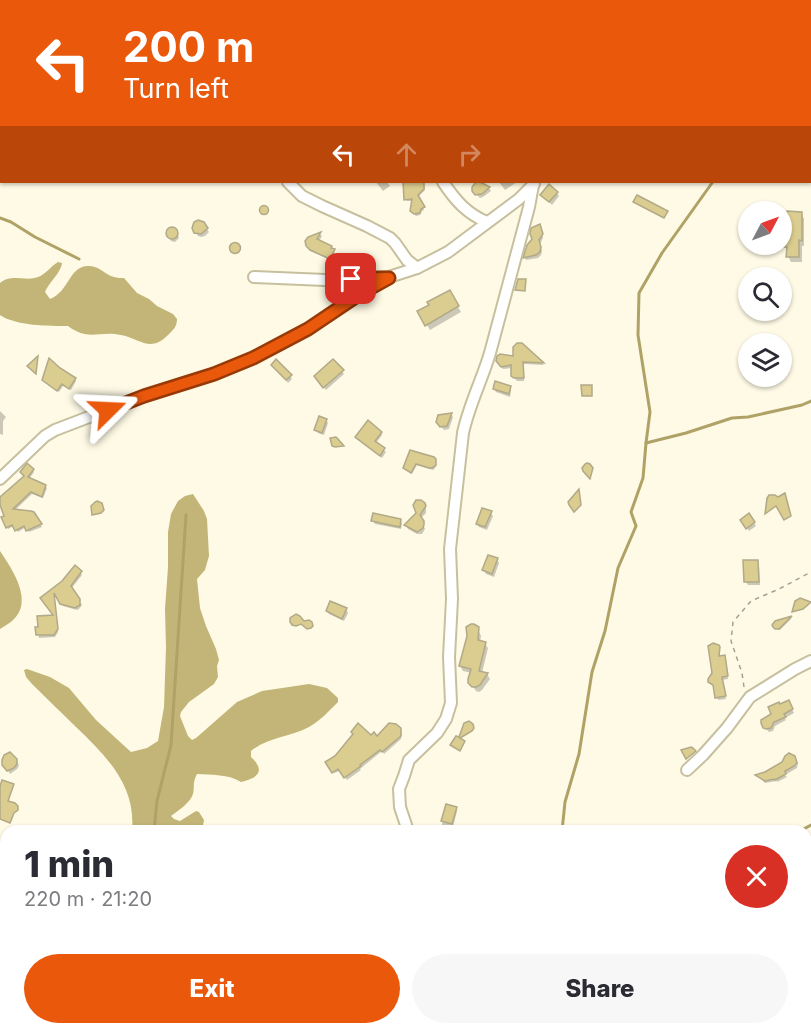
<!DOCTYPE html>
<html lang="en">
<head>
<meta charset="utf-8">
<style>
	body { margin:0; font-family:Inter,sans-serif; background:#f7f7f7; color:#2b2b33; height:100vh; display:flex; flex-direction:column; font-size:22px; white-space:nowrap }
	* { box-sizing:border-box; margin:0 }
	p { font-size:20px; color:#7c7c81 }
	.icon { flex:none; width:33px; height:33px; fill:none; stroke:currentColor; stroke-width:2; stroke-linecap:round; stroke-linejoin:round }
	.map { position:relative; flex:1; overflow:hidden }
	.panel { position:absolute; left:0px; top:825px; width:812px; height:210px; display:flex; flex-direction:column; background:#fff; border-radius:18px 18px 0 0; box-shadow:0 2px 4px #0004 }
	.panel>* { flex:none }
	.banner { position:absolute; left:0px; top:0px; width:812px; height:183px; box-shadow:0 2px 4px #0004; background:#ea580c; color:#fff; overflow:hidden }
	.needle { width:39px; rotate:49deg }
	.buttons { position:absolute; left:738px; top:201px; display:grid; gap:12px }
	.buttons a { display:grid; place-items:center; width:54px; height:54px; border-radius:50%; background:#fff; box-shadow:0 2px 4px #0004; font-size:30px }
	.pin { position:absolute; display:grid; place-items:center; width:51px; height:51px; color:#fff; margin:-26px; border-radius:12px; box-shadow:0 3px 9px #0006 }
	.me { position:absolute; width:66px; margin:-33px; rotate:69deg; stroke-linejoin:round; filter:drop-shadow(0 0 4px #0008) }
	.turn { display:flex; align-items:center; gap:21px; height:126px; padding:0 24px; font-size:27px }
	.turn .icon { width:78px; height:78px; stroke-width:2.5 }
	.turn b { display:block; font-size:42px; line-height:51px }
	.lanes { display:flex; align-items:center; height:57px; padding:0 24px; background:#0003; justify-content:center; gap:30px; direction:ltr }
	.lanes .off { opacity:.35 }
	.round { display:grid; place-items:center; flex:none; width:63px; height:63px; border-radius:32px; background:#f7f7f7 }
	.summary { display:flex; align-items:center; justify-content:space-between; height:102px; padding:0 24px }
	h1 { font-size:36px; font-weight:800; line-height:45px }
	.button { display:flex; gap:12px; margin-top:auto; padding:12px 24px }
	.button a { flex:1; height:69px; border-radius:36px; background:#ea580c; color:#fff; font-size:24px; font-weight:800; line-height:69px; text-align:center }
	.button a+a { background:#f7f7f7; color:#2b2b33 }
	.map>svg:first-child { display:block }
</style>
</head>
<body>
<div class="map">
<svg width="811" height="1035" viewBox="0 0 811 1035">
	<rect width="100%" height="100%" fill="#fefae5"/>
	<g fill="#c3b578">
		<path d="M58 262 62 263C61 273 49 282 45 292L50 299C69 292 69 266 88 266 99 265 105 275 114 277 117 278 121 278 124 278L137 293 149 299 157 306 173 314 177 319C177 327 173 330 168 335 150 353 141 339 121 335 99 330 89 342 68 326 49 326 16 326 0 315V283C12 273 25 282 38 277 46 274 51 266 58 262Z"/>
		<path d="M193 494 204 511 207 519 209 556 205 570 197 579 200 608 206 626 216 649 219 660 217 666 218 677 214 684 189 702 181 712 180 716 188 736 192 740 196 738 237 702 262 691 309 684 327 688 338 698V702C329 711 320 721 309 727 290 737 268 737 251 751V757C266 771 258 778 241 782 229 774 211 775 197 774 192 784 195 785 193 794 190 803 179 810 171 816L174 819 180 821 196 811 199 812 204 820 202 831H132C136 785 107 757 76 727 62 713 47 699 32 684L26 677 24 670 27 669 50 677 69 688 96 720 131 752 147 748 158 741 164 707 166 647 165 609 168 567V532L171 514 178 501 185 496Z"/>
		<path d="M0 551C12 569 35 602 12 621 9 624 4 626 0 629Z"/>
		<path d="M60 1029H328L331 1035H65Z"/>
	</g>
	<g fill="#0003">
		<path d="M376 182H387L390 186 383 191Z"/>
		<path d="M404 182H424L425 190 418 197 424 210 422 211 420 215 416 216 413 213V201H407L406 199Z"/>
		<path d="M499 182H517L505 190Z"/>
		<path d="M480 184 489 188 491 191 483 197 480 198 475 193Z"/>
		<path d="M557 193 559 196 552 205 542 195Z"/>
		<circle cx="265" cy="211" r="3.5"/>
		<path d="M801 213 804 219V246H802V262H791L788 256V251L782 243Z"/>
		<path d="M203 223 209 232 205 236 201 237 198 236 193 227Z"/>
		<path d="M172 228 175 229 179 238 175 242 171 241 167 234 168 230Z"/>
		<path d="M541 229 543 238 540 244 542 251 541 255 538 258 526 260 525 258Z"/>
		<path d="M320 234 322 236 319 241 331 247 335 254 332 261 311 251 309 248 311 237Z"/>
		<circle cx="236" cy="249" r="4.5"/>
		<path d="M773 272 777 278H766L769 273Z"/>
		<path d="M749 273 762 278H748V289L745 287Z"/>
		<path d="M449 292 461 312 430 330 419 312Z"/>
		<path d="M522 345 544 365 524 364V381H517L512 375V368L503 369 499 364 514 357Z"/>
		<path d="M273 365 290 376 292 379 288 383Z"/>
		<path d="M342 371 344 374 326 390 318 380Z"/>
		<path d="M75 379 76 381 71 390 63 386 59 392 46 382Z"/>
		<path d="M509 387 511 390 510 397 496 392 494 389Z"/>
		<path d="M0 411 6 417 3 421V435L0 434Z"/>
		<path d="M451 414 453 417 449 429 444 430 440 425Z"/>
		<path d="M326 420 328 423 324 435 318 433 316 430Z"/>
		<path d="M381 433 382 435 376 443 386 452 382 458 358 440 356 438Z"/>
		<path d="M411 452 433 458 436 467 433 470 417 465 412 474 406 470 404 468Z"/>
		<path d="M28 465 34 472 29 479 45 486 47 488 43 498 32 494 14 511 33 513 42 527 29 532 26 527 18 532 14 526 8 529 3 518 6 516 0 499 25 477 21 473Z"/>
		<path d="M422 502 426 508V513L420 519 425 529 422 534H417L408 529 406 525 418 513Z"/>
		<path d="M491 513 493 516 487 530 479 527 477 524Z"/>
		<path d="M749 515 756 526 749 531 742 520Z"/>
		<path d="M401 520 402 524 401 529 375 524 373 521Z"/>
		<path d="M497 560 499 563 494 577 486 574 484 570Z"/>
		<path d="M757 561 759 565 760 585H748L746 582Z"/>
		<path d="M75 567 82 575 71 589 82 605 79 609 77 610 63 606 54 589 58 632 55 637 39 638 37 628H39V618L55 617 42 598 63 582Z"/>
		<path d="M346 609 348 613 344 621 329 614 327 611Z"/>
		<path d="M792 618 780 630 776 629V623Z"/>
		<path d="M477 628 481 636 480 642 485 644 488 648 482 673 487 674 490 679 482 690 479 692 476 691 469 681 472 673 463 671 460 666Z"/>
		<path d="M719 649 720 657H724L726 659 728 679 722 680 726 699 718 700 714 687 710 681Z"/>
		<path d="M788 702 794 713 785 718 786 720 775 726 773 731 769 732 763 725 779 706Z"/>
		<path d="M400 729 402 732 401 739 384 754 382 751 360 769 361 770 347 780 340 771 334 773 327 763 377 738Z"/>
		<path d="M795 759 798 762 797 768 785 775 787 777 777 782V781L765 783 757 775Z"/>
		<path d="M17 761 19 766 17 769 10 774 3 762Z"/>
		<path d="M447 806 456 808 457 811 452 831H440Z"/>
		<path d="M811 912V939L806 942V915Z"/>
		<path d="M752 1029H782L783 1031 782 1035H752L751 1032Z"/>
		<path d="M796 1032 801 1035 784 1034Z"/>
	</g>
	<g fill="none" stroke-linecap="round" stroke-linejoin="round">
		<g stroke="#b0a266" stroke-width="3">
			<path d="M0 218 11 222 35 237 79 259"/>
			<path d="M646 443 686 433 732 418 748 417 802 405 811 401"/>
			<path d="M154 831 157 801 171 745 186 515"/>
			<path d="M562 831 565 802 579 754 592 672 605 631 618 568 636 526 631 512 643 478 646 443 650 412 638 335 639 293 662 253 712 183"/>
			<path d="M800 831 811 825"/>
			<path d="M171 1029 172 1035"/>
			<path d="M530 1035 536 1029"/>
		</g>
	</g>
	<g fill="#dbcc8f" stroke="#b1a988" stroke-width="1.5">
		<path d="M403 182H424V189L418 195 425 207 421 209 420 213 414 214 410 211 412 199 404 200Z"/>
		<path d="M476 182H480L490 187 482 194 475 195 472 191V187Z"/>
		<path d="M549 184 558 192 549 202 540 195Z"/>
		<path d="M637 195 668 211 664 218 633 202Z"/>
		<circle cx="264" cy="210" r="4.5"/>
		<path d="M787 211 802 212V241L799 240V257H786L787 247H784V243H782V234H784V221H787Z"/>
		<path d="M198 220 204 222 208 228 201 234 194 233 192 228 194 222Z"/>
		<path d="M540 224 543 234 539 240 541 247 540 252 536 255 523 258 527 245 532 239 530 234 531 228Z"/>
		<circle cx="172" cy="233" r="6"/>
		<path d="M321 232 317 239 332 246 331 248 335 249 330 259 310 250 306 246 305 241 308 237Z"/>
		<circle cx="235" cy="248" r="5.5"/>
		<path d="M518 279H526L525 291 515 290Z"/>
		<path d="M450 290 459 306 425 326 417 311 429 305 427 302Z"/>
		<path d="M517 343H522L544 363 523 362 524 378H514L511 376V365L501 367 496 361 497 356 500 354 513 356V347Z"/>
		<path d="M38 356 36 374 27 366Z"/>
		<path d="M49 358 60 368 76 378 69 389 62 384 57 391 42 380Z"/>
		<path d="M276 359 292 375 286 380 271 365Z"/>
		<path d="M333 359 344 370 323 388 314 376Z"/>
		<path d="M495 381 511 386 509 394 493 389Z"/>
		<path d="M581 385H592V396H582Z"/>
		<path d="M452 413 447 426 440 427 436 422 438 415Z"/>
		<path d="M319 416 327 419 322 433 314 430Z"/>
		<path d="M368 420 382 432 375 441 385 448 380 456 355 437Z"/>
		<path d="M336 437 338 439 344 446 335 447 332 446 330 438Z"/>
		<path d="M410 450 434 457 436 459V465L432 468H429L416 464 411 473 403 468Z"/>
		<path d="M27 463 34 469 28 477 46 485 42 497 31 492 13 509 31 511 34 512 42 524 26 531 24 526 15 531 12 525 6 528 1 517 4 516 0 505V497L24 476 20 472Z"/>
		<path d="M587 463 590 464 593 468 590 479 583 471 582 468 585 464Z"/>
		<path d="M579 489 581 505 574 512 569 505 568 502Z"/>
		<path d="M785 493 791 516 784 520 776 506 765 514 767 498 769 495H775L778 497Z"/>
		<path d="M416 500H421L425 503 426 506 420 515 424 521V525L423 528 417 532 404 525 416 513 413 505Z"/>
		<path d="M97 501 102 503 104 510 101 513 92 515 91 506 95 502Z"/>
		<path d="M482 508 492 511 485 527 476 524Z"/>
		<path d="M373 513 401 519 400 527 371 521Z"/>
		<path d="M749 513 755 522 746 529 740 520Z"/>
		<path d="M488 555 498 558 492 574 482 570Z"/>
		<path d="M743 560H758L759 582H744Z"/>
		<path d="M75 565 82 571 71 586 80 599V605L75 608 60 604 54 593 58 629 54 635H36L35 627H38L37 616 53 615 40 598 62 581Z"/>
		<path d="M800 598 811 602 803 609 792 612 795 601Z"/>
		<path d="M330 601 347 608 342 619 326 611Z"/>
		<path d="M296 614 300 616 304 621 309 620 312 622 313 626 311 628 307 629 301 624 296 626 292 625 290 622V618Z"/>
		<path d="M792 616 779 629H775L773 627 772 625 775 621Z"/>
		<path d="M471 624H474L479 627 478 640 486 642 479 671 488 673 480 685 476 687H472L468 683V679L471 669 459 666 467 636 466 627Z"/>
		<path d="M713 643 719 645 720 647 719 656 725 655 728 676 722 677 726 696 715 698 713 685 708 682V679L712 673 708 646Z"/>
		<path d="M789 700 793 709 784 714 786 717 774 722 771 728 766 729 763 728 761 723V720L771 714 768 707 779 702 780 704Z"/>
		<path d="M469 721 473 724 474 728 472 731 460 738 465 741 460 751 450 745 456 736 459 737 464 723Z"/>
		<path d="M358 723 371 735 374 732 377 736 389 723 396 724 401 728V736L382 752 380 750 360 765 361 766 344 778 338 769 332 773 325 762 335 756 353 734 351 732Z"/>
		<path d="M691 747 693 748 696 751 686 759 681 750Z"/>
		<path d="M10 752 17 759V764L14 768 7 771 2 765V760L4 755Z"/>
		<path d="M789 753 795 756 797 763 794 766 785 771 786 774 775 780 774 779 765 781 755 775 765 772 782 762 785 756Z"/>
		<path d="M2 780 14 784 8 801 15 803 18 806V810L14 813 10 823 0 819V786Z"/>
		<path d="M446 804 457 807 452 824 441 821Z"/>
	</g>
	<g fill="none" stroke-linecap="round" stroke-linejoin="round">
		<defs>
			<g id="minor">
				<path d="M810 138 811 139"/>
				<path d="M288 182 302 196 322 206 367 226 390 238 395 243 407 260 417 268"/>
				<path d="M443 182C455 200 467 214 487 222"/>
				<path d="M254 277 325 280 368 277H388"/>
				<path d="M0 479 45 436 55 430 144 396 214 374 253 358 308 329 360 294 389 277 417 268 448 252 519 199 534 184"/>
				<path d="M687 770 703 755 727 728 750 697 795 669 811 661"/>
				<path d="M408 831 400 807 399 789 404 776 409 760 437 733 446 719 451 703 449 657 452 599 450 549 463 433C469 405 482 380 490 353L529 207 533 185"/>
				<path d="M806 892 811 888"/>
				<path d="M694 1035 697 1029"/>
			</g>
		</defs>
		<use href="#minor" stroke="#c7c09e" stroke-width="14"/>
		<path stroke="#a4a18f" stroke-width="1.5" stroke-dasharray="4.5 4.5" stroke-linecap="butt" d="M744 687 742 673 731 641 733 622 751 601 779 589 811 572"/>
		<use href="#minor" stroke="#fff" stroke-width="10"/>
	</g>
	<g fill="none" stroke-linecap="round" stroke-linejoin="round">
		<defs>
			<path id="route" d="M108 410 144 396 214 374 253 358 308 329 360 294 389 278 351 279"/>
		</defs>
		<use href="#route" stroke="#983908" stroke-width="15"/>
		<use href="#route" stroke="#ea580c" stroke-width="10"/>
	</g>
</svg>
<div class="buttons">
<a><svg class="needle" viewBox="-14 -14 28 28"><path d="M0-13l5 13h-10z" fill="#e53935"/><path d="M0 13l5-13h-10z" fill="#7c7c81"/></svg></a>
<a><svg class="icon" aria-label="search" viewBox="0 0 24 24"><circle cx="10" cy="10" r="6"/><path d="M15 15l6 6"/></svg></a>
<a><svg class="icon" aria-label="layers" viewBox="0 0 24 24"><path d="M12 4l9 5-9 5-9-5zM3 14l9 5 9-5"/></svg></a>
</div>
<div class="pin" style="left:351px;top:279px;background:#d93025"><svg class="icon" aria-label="arrive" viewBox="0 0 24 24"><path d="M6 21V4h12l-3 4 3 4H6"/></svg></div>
<svg class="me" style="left:108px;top:410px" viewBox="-20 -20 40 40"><path d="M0-17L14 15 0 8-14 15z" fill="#ea580c" stroke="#fff" stroke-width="4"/></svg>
<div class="banner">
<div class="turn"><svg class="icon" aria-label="left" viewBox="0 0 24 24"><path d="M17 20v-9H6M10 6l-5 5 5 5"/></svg><div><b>200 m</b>Turn left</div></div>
<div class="lanes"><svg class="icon" aria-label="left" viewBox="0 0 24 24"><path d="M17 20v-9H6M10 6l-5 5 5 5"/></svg><svg class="icon off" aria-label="ahead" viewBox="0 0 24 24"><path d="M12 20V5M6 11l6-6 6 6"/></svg><svg class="icon off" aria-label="right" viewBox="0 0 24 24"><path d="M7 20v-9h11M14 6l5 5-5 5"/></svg></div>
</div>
<section class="panel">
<div class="summary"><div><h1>1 min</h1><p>220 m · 21:20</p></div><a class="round" style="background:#d93025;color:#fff"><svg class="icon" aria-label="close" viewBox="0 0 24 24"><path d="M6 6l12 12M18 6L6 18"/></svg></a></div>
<div class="button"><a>Exit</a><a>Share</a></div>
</section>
</div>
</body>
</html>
